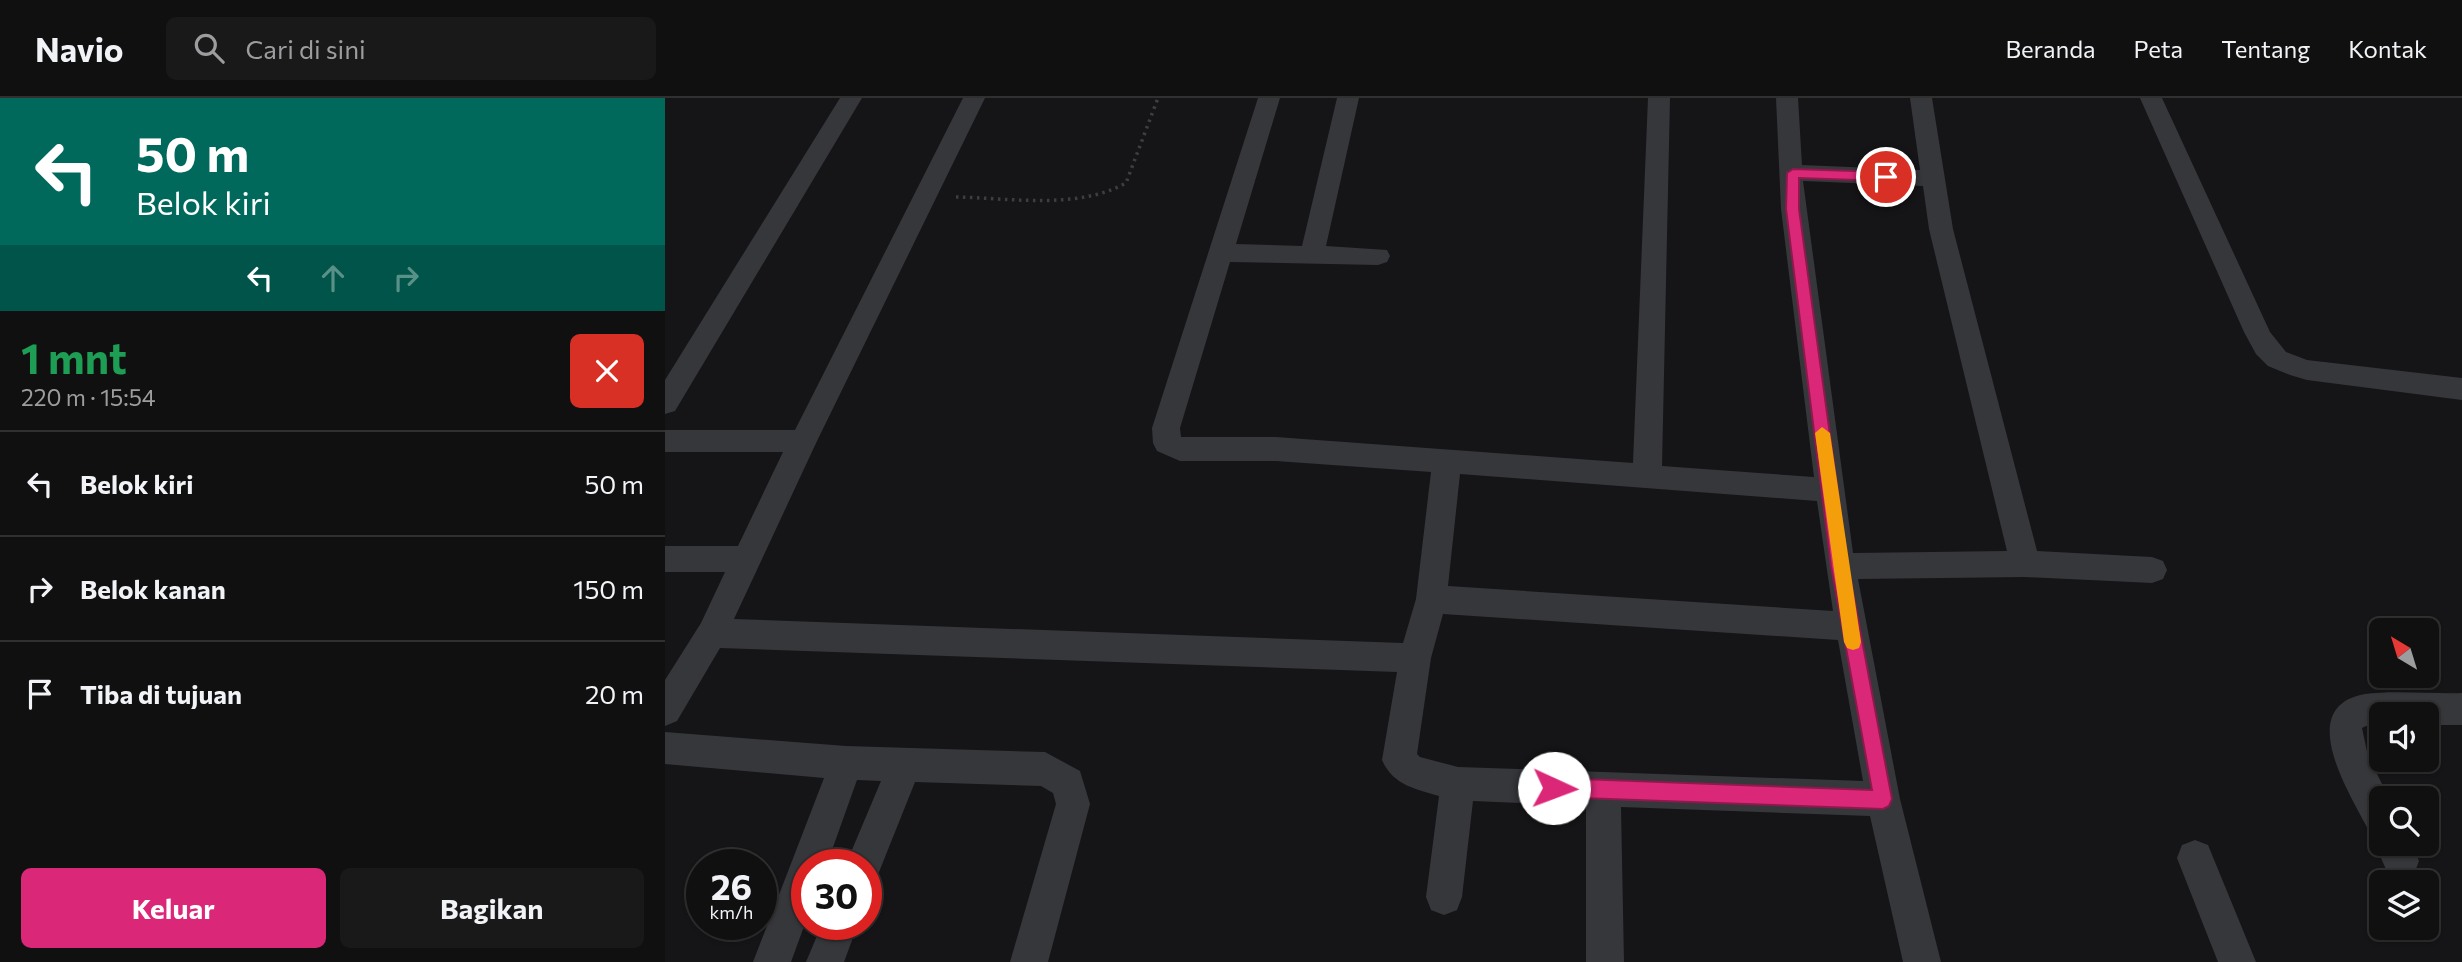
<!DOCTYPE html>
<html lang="id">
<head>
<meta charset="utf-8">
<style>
	body { margin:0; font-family:Commissioner,sans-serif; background:#19191a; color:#f1f3f6; height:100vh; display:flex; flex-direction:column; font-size:26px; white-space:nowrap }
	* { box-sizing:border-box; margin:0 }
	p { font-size:23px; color:#9c9d9f }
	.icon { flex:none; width:38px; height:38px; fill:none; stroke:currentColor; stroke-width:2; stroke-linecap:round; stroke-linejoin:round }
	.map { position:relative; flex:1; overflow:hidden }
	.side { display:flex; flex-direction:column; background:#101011; width:665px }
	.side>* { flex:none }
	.guide { background:#00695c; color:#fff; overflow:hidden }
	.needle { width:46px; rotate:322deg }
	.tools { position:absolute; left:1704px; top:520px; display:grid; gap:14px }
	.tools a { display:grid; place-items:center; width:70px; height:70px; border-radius:10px; background:#101011; box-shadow:0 2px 5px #0004,0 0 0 2px #303031; font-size:35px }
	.speed { position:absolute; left:21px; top:751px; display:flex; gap:14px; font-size:35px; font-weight:700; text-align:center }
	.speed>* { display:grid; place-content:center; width:91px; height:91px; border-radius:50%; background:#101011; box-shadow:0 2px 5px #0004,0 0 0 2px #303031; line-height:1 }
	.speed small { font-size:18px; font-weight:400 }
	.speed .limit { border:10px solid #d22; background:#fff; color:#111 }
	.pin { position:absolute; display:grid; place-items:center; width:60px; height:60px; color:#fff; margin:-30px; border:4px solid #fff; border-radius:50%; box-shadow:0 2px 7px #0007 }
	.me { position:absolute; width:77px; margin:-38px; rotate:92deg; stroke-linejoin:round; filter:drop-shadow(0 0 5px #0008) }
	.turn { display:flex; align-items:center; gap:24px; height:147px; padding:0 21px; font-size:32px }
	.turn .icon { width:91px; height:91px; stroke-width:2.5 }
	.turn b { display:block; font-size:49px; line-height:60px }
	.lanes { display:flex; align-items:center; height:66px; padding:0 21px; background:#0003; justify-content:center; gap:35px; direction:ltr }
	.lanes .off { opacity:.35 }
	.round { display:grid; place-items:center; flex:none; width:74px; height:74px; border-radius:10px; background:#19191a }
	.overview { display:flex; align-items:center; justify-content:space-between; height:119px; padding:0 21px }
	h1 { font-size:42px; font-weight:700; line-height:52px; color:#1e9e55 }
	.primary-button { display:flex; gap:14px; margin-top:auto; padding:14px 21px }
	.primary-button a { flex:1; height:80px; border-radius:10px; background:#db2777; color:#fff; font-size:28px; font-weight:700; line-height:80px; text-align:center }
	.primary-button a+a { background:#19191a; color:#f1f3f6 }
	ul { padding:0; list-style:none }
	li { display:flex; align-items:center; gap:21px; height:105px; padding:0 21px; border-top:2px solid #303031 }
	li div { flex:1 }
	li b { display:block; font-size:26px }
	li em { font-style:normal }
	header { display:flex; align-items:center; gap:42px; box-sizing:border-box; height:98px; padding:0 35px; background:#101011; border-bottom:2px solid #303031 }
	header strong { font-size:33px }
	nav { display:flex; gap:38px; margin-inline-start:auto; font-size:24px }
	.search { width:490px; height:63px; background:#19191a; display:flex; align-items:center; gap:18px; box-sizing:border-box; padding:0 24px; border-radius:10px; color:#9c9d9f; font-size:26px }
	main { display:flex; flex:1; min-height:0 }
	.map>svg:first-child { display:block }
</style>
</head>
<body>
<header>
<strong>Navio</strong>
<div class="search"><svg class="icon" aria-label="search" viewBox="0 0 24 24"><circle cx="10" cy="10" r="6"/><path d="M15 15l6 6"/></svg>Cari di sini</div>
<nav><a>Beranda</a><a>Peta</a><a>Tentang</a><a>Kontak</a></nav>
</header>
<main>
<section class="side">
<div class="guide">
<div class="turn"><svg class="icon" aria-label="left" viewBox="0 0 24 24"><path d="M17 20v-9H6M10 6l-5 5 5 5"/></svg><div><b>50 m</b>Belok kiri</div></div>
<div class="lanes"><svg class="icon" aria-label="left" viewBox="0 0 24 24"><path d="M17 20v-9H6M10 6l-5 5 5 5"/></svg><svg class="icon off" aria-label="ahead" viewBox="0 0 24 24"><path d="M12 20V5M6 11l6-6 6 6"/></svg><svg class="icon off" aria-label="right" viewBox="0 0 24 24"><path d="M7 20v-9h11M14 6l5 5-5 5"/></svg></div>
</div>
<div class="overview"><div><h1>1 mnt</h1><p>220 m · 15:54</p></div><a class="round" style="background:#d93025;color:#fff"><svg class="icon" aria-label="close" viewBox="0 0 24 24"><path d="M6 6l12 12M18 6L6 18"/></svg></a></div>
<ul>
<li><svg class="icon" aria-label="left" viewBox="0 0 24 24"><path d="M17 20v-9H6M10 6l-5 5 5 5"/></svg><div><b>Belok kiri</b></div><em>50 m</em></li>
<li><svg class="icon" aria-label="right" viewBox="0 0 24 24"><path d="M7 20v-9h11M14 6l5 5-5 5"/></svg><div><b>Belok kanan</b></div><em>150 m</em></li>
<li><svg class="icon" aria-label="arrive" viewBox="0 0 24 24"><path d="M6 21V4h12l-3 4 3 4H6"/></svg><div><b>Tiba di tujuan</b></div><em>20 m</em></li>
</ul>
<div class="primary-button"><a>Keluar</a><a>Bagikan</a></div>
</section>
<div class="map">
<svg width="1797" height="864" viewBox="0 0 1797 864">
	<rect width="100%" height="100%" fill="#151517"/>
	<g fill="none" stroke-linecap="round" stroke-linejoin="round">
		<path stroke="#3c3e42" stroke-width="3.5" stroke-dasharray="2.5 4.5" stroke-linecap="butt" d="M291 99C345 100 412 112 461 85L493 0"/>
		<g fill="#36373b" fill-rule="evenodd">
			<path d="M175 0H197L10 313 0 316V282Z"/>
			<path d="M298 0H320L152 343 69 521 738 545 751 501 766 374 611 363H515L492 353 488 345 487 330 593 0H615L571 146 637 148 672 0H694L661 148 722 152 725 158 722 164 713 167 565 164 515 330 516 339H611L968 365 983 0H1005L997 368 1149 379 1116 111 1111 0H1133L1137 67 1255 72 1245 0H1267L1288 131 1372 453 1487 459 1498 463 1502 472 1498 481 1487 485 1360 479 1193 481 1235 701 1276 864H1238L1205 718 956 709 959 864H921V708L808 703 797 799 792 812 779 817 766 812 761 799 774 698C750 691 728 687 717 662L732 574 55 550 12 623 0 628V582L36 525 60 474H0V448H73L118 354H0V332H130ZM1138 83 1258 88 1264 131 1342 453 1188 455ZM795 376 1152 403 1168 513 783 488ZM778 516 1173 542 1198 683 793 669 755 659 752 656 766 560Z"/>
			<path d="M1475 0H1497L1605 234 1621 254 1642 262 1797 280V302L1642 282 1625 277 1603 268 1591 256 1579 234Z"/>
			<path d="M1797 595V627H1762V616H1717V627L1701 628 1697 630 1703 658 1724 700H1717V746H1746L1754 763 1749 776 1736 781 1723 776 1710 746 1713 739 1705 735C1687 699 1627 609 1700 596 1727 592 1768 596 1797 595Z"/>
			<path d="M0 634 181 648 380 654 415 673 425 706 383 864H345L391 706 388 695 376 688 250 684 212 779 201 783V766H181L216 683 192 682 162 766H142V820L126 864H88L159 680 0 666Z"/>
			<path d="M1530 742 1543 747 1591 864H1553L1512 760 1517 747Z"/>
			<path d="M157 826H193L179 864H141Z"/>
		</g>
	</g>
	<path fill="#db2777" stroke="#8e194d" stroke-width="2" d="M1128 71 1221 74 1228 79 1221 83 1134 80V111L1183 468 1227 701 1224 708 1218 711 889 699 883 696 880 690 883 683 889 680 1207 692 1166 468 1121 111 1122 75Z"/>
	<path fill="#f59e0b" d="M1157 329 1165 335 1196 544 1194 550 1188 552 1182 550 1179 544 1150 335Z"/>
</svg>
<div class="tools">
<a><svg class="needle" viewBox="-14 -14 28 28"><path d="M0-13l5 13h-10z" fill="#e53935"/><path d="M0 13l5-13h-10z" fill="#9c9d9f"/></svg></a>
<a><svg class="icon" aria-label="sound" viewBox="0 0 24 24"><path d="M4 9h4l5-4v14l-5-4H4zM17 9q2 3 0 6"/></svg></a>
<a><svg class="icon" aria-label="search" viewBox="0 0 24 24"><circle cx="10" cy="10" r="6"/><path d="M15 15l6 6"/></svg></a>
<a><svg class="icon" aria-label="layers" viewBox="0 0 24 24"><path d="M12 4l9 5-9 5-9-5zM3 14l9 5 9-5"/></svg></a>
</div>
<div class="speed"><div>26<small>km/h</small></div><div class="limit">30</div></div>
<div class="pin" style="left:1221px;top:79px;background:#d93025"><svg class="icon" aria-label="arrive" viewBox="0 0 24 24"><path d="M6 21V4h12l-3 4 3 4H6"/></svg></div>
<svg class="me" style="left:889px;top:690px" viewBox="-20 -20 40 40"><circle r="19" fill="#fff"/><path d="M0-13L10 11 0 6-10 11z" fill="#db2777"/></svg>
</div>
</main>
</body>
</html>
